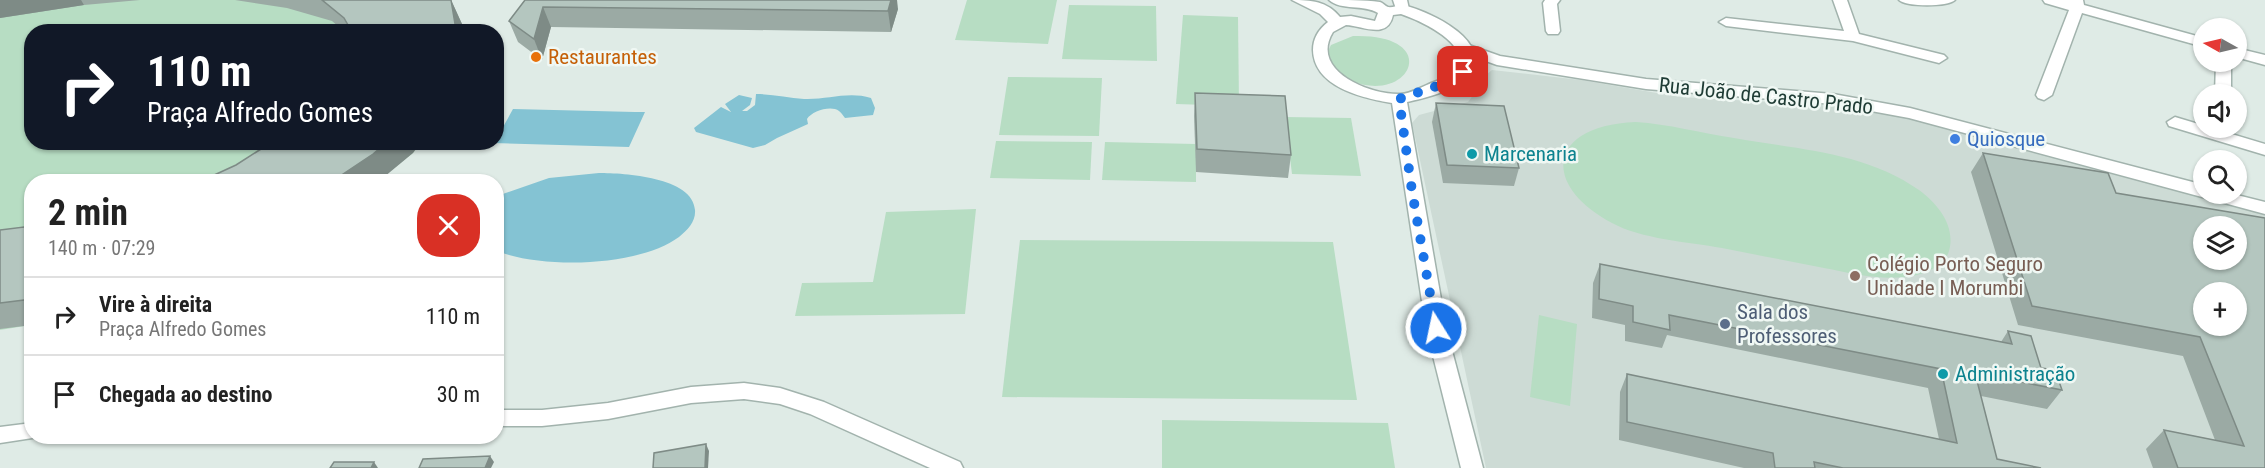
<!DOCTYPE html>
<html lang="pt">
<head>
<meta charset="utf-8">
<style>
	body { margin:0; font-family:"Roboto Condensed",sans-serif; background:#f6f6f6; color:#222; height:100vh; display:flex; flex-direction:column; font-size:22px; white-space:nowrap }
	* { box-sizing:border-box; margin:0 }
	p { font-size:20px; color:#767676 }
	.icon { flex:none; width:33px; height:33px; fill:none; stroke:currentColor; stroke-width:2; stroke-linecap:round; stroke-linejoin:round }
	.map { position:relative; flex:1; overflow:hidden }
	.sheet { position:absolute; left:24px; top:174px; width:480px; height:270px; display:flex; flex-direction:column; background:#fff; border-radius:24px; box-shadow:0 2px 4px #0004 }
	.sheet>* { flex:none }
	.banner { position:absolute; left:24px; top:24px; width:480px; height:126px; border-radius:24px; box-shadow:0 2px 4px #0004; background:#111827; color:#fff; overflow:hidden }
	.needle { width:39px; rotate:278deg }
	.tools { position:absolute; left:2193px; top:18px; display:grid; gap:12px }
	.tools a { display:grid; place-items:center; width:54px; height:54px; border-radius:50%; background:#fff; box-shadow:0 2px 4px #0004; font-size:30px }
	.pin { position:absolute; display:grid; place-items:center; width:51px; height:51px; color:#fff; margin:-26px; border-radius:12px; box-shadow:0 3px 9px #0006 }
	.me { position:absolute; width:66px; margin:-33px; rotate:350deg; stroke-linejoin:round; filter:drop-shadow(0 0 4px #0008) }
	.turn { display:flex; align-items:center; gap:21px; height:126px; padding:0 24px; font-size:27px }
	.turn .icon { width:78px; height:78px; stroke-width:2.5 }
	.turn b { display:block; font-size:42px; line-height:51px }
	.round { display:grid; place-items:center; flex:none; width:63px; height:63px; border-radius:24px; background:#f6f6f6 }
	.overview { display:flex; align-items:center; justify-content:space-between; height:102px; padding:0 24px }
	h1 { font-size:36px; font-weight:700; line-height:45px }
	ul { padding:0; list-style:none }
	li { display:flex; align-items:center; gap:18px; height:78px; padding:0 24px; border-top:2px solid #e0e0e0 }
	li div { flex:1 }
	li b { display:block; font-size:22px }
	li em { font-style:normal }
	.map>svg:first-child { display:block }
</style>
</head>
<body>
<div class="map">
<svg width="2265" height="468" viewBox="0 0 2265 468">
	<rect width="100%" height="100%" fill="#dfebe6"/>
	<path fill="#cddbd5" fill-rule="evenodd" d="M1492 70 1581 80 1680 97 1841 106 1910 118 2265 215V468H1486L1412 123 1419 115 1468 102 1484 81 1486 75ZM2204 226H2236V260H2204ZM2204 292H2236V326H2204Z"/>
	<g fill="#b7ddc3">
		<path d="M0 0H446L457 14 463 31 32 32V142L421 143 413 153 378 181 32 182 31 325 0 330Z"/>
		<path d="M967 0H1057L1048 44 955 40Z"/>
		<path d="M1069 5 1156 6 1157 61 1062 59Z"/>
		<path d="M1183 15 1238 17 1239 106 1176 104Z"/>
		<path d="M1353 36C1443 33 1412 105 1351 81 1344 78 1338 73 1331 69L1327 53 1331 45Z"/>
		<path d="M1008 77 1102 78 1099 136 999 135Z"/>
		<path d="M1285 117 1351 118 1361 176 1292 174Z"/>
		<path d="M1636 122C1668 124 1701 133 1734 138 1796 149 1866 152 1919 190 1938 204 1956 226 1949 251 1945 267 1920 276 1905 277 1877 280 1850 273 1824 268 1790 261 1756 255 1722 248 1688 242 1641 239 1612 223 1539 184 1549 125 1636 122Z"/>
		<path d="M996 141 1092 142 1090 180 990 178Z"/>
		<path d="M1105 142 1196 144V182L1102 180Z"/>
		<path d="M976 209 965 314 795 316 802 283 873 282 886 212Z"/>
		<path d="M1020 240 1333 242 1357 400 1002 397Z"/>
		<path d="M1539 315 1577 324 1570 406 1530 397Z"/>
		<path d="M1162 420 1388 423 1395 468H1162Z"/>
	</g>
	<g fill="#84c3d3">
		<path d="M756 94C773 94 788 98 804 99 827 100 848 91 871 98L875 108 873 115 845 118C843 116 842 113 839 111 831 105 812 111 807 119L808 124 777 138 765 145 753 148 696 132 694 128 721 107 731 112 725 104 739 95 752 98 750 105 742 111H747L755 105Z"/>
		<path d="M513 109 635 112H645L629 147 493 143 496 142 497 138Z"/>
		<path d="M599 173C624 173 693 177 695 210 696 221 688 230 679 237 638 267 543 269 497 251V196L549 178Z"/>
	</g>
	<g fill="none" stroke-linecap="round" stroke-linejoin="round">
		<defs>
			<g id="minor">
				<path d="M1393 0H1407L1409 9 1402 13 1397 12Z"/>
				<path d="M1545 0H1560L1557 4 1560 31 1558 34H1548L1546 31 1543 3Z"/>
				<path d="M1833 0H1847L1859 34 1944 55 1947 58 1939 63 1853 41 1726 26 1719 22 1726 18 1844 31Z"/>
				<path d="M1899 0H1955C1948 7 1906 7 1899 0Z"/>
				<path d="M2043 0H2083L2084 5 2204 38V47L2082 13 2052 95 2044 100 2038 98 2036 95 2069 10 2045 3Z"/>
				<path d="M1466 44 1500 56 1646 79 1833 94 1910 108 2204 185V194H2233L2265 202V214L1909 118 1833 104 1646 89 1497 65 1461 52 1458 49Z"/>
				<path d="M2236 48 2265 55V65L2236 57Z"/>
				<path d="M2216 62H2231V94H2215Z"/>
				<path d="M2175 117 2265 144V155L2169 126 2167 122Z"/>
				<path d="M744 383 780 388 824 402 960 462 963 468H930L810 414 780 404 744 399 691 403 608 419 542 426H496V410H542L608 403 691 387Z"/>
				<path d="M32 423V436L39 437 0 443V427Z"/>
			</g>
			<path id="tertiary" d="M1292 0C1311 0 1327 1 1340 17L1351 16 1375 21 1378 13C1364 4 1341 11 1329 0 1345 0 1364 0 1380 2 1383 3 1385 6 1388 7 1393 8 1400 4 1406 6 1431 12 1497 43 1467 77 1454 91 1425 98 1407 102L1446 328 1483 468H1461L1426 328 1392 103C1362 98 1314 87 1313 50 1313 38 1319 29 1328 22L1320 14ZM1401 14C1431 24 1495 59 1434 82 1423 86 1411 94 1400 94 1370 95 1309 71 1333 32L1346 25C1363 26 1388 40 1393 15Z"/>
		</defs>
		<use href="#minor" stroke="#a2b3ad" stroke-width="3"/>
		<use href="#tertiary" stroke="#a2b3ad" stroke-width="3"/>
		<use href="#minor" fill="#fff" fill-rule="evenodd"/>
		<use href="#tertiary" fill="#fff" fill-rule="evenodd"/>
	</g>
	<g fill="#9baaa4">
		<path d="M0 0H140L84 5 0 18Z"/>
		<path d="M235 0H451L462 24 463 32H345L332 21 287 8Z"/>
		<path d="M525 0 898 9 891 32 551 27 542 60 518 42 509 21Z"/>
		<path d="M1195 93 1291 155 1288 178 1196 172 1194 116Z"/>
		<path d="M1436 103 1519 168 1514 186 1443 183 1432 122Z"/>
		<path d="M1983 153 2116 193 2265 218V468H2153L2146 449 2164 430 2215 440 2183 356 2018 325 1971 172Z"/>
		<path d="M32 226V325L0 329V230Z"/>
		<path d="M1600 264 2001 342 2008 331 2062 390 2047 409 1981 396 1997 459 2041 468H1744L1619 440 1620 392 1627 374 1939 439 1928 388 1667 335 1662 348 1625 341V325L1592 318 1593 283Z"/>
	</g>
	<g fill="#7e8b86">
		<path d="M0 0H81L84 5 0 18Z"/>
		<path d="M891 0H897L898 9 891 32 888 11Z"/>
		<path d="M452 2 462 24 463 32H454Z"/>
		<path d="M543 7 551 27 542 60 534 39Z"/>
		<path d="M387 142H421L413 153 378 182H331Z"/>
		<path d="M706 444 709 451 708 468H705Z"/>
		<path d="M490 456 494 462 491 468H485Z"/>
		<path d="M374 462 378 468H371Z"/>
	</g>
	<g fill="#b4c6bf" stroke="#7e8b86" stroke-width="1.5" fill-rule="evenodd">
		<path d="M322 0H451L455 24 454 32H352L344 18Z"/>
		<path d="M525 0H891L888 11 543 7 534 39 509 21Z"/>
		<path d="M1195 93 1285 96 1291 155 1197 149Z"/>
		<path d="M1436 103 1504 106 1519 168 1447 165Z"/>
		<path d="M272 142H387L373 154 331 182H199L236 165Z"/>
		<path d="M1983 153 2108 173 2116 193 2265 218V468H2178L2164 430 2244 446 2200 337 2032 306ZM2204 226H2236V260H2204ZM2204 292H2236V326H2204Z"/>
		<path d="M32 226V299L0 303V230Z"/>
		<path d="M1600 264 2012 344 2008 331 2031 336 2041 368 2055 370 2062 390 1975 373 1997 459 2041 468H1843L1814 462 1815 468H1775L1773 453 1627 422V374L1957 443 1941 369 1669 315 1670 330 1633 322V306L1599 299Z"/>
		<path d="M706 444 705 468H653L654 453Z"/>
		<path d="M490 456 485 468H419L423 459Z"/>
		<path d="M334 462H374L371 468H330Z"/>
	</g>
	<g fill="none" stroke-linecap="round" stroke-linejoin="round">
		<path stroke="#1a73e8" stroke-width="10" stroke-dasharray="0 18" d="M1436 328 1412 191 1399 99 1452 81 1463 72"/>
	</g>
	<circle fill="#e8710a" stroke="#f0f8f4" stroke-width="2" cx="536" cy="57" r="6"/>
	<circle fill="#3f7fe0" stroke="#f0f8f4" stroke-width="2" cx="1955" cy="139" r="6"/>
	<g fill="#0f9aa8" stroke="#f0f8f4" stroke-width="2">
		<circle cx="1472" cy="154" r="6"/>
		<circle cx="1943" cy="374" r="6"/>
	</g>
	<circle fill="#8d6e63" stroke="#f0f8f4" stroke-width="2" cx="1855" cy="276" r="6"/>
	<circle fill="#5c6f8a" stroke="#f0f8f4" stroke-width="2" cx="1725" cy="324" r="6"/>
	<g text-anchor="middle" stroke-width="5" stroke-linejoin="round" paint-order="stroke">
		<g font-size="21" fill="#c56008" stroke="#f0f8f4" text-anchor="start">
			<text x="548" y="64">Restaurantes</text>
		</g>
		<g font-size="21" fill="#1f3c35" stroke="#f0f8f4">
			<text transform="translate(1766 96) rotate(6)" y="7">Rua João de Castro Prado</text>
		</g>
		<g font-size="21" fill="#366cbe" stroke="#f0f8f4" text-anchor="start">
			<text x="1967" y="146">Quiosque</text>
		</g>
		<g font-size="21" fill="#0d838f" stroke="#f0f8f4" text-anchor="start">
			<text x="1484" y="161">Marcenaria</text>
			<text x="1955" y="381">Administração</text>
		</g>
		<g font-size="21" fill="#785e54" stroke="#f0f8f4" text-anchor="start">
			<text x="1867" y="271">Colégio Porto Seguro<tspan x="1867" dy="24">Unidade I Morumbi</tspan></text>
		</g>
		<g font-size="21" fill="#4e5e75" stroke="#f0f8f4" text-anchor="start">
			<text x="1737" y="319">Sala dos<tspan x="1737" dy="24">Professores</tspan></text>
		</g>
	</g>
</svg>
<div class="tools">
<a><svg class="needle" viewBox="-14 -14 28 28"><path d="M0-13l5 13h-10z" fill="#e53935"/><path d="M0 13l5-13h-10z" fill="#767676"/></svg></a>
<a><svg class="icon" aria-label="sound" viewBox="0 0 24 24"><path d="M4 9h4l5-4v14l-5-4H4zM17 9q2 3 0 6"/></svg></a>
<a><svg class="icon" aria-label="search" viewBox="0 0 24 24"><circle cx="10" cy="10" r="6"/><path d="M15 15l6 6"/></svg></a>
<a><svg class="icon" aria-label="layers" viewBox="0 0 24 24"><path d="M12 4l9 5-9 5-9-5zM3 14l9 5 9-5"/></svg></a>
<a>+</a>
</div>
<div class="pin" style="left:1463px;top:72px;background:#d93025"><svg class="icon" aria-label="arrive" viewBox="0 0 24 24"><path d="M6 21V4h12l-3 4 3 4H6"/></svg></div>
<svg class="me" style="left:1436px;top:328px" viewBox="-20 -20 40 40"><circle r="17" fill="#1a73e8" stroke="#fff" stroke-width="3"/><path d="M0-11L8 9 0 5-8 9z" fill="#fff"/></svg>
<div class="banner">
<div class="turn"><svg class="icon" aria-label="right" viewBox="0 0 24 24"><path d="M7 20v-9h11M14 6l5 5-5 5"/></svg><div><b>110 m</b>Praça Alfredo Gomes</div></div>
</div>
<section class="sheet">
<div class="overview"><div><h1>2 min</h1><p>140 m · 07:29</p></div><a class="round" style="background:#d93025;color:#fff"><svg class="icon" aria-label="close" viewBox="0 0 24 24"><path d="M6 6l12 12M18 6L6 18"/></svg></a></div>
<ul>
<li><svg class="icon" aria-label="right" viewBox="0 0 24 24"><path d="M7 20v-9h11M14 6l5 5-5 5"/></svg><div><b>Vire à direita</b><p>Praça Alfredo Gomes</p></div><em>110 m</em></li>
<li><svg class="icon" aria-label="arrive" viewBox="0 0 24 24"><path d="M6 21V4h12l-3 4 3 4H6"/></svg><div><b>Chegada ao destino</b></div><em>30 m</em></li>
</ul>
</section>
</div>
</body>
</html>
